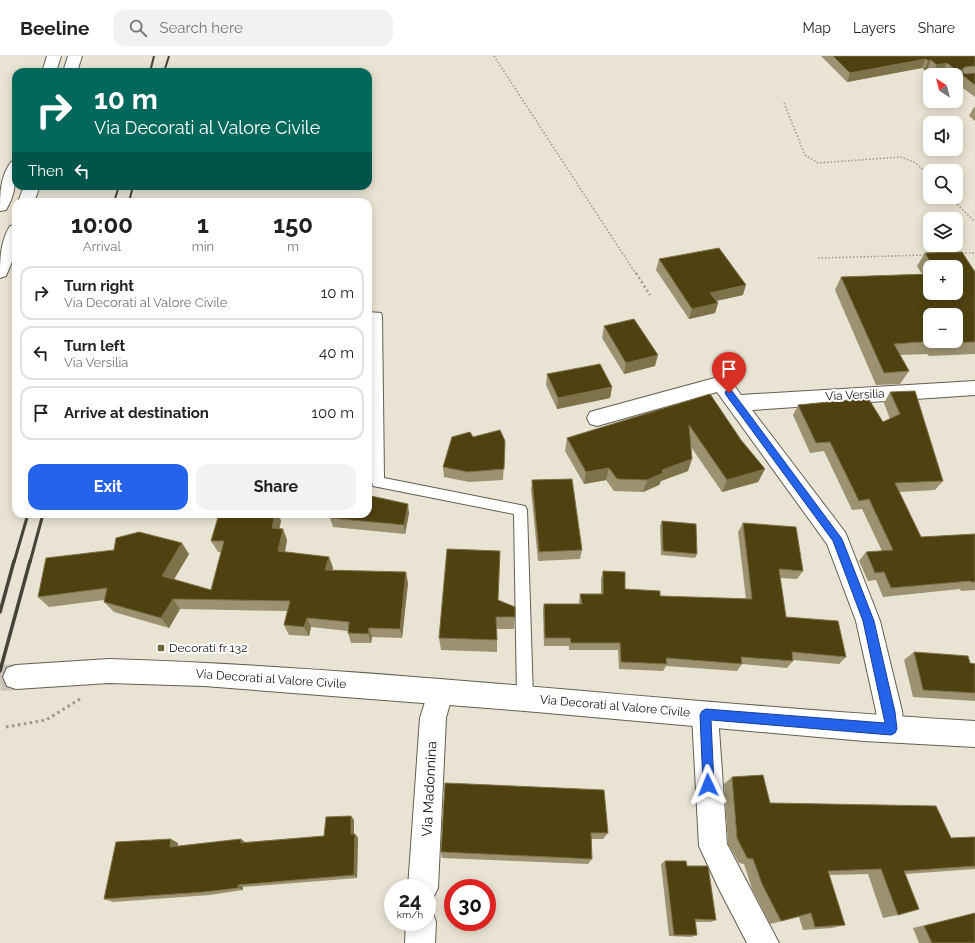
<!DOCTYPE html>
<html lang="en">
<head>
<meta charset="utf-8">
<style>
	body { margin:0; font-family:Raleway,sans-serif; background:#f2f2f2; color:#202124; height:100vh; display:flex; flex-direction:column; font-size:15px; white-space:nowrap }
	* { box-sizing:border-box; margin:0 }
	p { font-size:13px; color:#757577 }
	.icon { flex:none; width:22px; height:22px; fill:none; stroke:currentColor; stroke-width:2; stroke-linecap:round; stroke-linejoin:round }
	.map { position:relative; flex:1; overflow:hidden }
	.sheet { position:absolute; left:12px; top:142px; width:360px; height:320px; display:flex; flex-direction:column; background:#fff; border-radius:12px; box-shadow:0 2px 10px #0003 }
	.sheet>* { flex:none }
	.hud { position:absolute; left:12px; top:12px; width:360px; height:122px; border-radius:12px; box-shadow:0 2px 10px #0003; background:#00695c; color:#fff; overflow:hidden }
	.needle { width:26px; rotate:324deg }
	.buttons { position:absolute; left:923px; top:12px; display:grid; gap:8px }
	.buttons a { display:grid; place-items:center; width:40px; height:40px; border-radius:8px; background:#fff; box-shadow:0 2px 10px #0003; font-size:20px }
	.speed { position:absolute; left:384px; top:823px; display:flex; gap:8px; font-size:20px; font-weight:700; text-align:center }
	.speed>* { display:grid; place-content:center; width:52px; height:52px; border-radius:50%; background:#fff; box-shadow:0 2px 10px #0003; line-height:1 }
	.speed small { font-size:10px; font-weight:400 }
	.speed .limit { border:6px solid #d22; background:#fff; color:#111 }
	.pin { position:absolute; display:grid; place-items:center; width:34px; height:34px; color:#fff; margin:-41px -17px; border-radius:50% 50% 50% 0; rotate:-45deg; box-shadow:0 0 4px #0007 }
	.pin .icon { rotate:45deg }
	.me { position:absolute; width:44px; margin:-22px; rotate:358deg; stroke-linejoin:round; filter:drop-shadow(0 0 3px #0008) }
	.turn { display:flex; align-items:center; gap:14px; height:84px; padding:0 16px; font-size:18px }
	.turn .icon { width:52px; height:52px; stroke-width:2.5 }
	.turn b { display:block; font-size:28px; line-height:34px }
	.then { display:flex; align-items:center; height:38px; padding:0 16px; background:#0003; gap:8px; font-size:15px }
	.eta { display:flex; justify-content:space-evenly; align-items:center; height:68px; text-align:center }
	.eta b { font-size:24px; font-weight:700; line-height:28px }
	.action { display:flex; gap:8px; margin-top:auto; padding:8px 16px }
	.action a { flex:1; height:46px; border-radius:12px; background:#2563eb; color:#fff; font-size:16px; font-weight:700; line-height:46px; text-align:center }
	.action a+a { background:#f2f2f2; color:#202124 }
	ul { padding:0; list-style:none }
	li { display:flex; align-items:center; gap:12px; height:54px; margin:0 8px 6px; padding:0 8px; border:2px solid #e0e0e0; border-radius:12px }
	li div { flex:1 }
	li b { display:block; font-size:15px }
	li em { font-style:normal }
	header { display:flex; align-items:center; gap:24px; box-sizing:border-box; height:56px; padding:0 20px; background:#fff; border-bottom:1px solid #e0e0e0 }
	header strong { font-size:19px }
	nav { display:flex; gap:22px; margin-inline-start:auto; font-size:14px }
	.search { width:280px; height:36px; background:#f2f2f2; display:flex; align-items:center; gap:10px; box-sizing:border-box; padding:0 14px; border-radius:12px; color:#757577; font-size:15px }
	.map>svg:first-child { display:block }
</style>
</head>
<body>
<header>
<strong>Beeline</strong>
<div class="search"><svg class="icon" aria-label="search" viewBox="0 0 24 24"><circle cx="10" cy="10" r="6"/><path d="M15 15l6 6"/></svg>Search here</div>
<nav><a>Map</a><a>Layers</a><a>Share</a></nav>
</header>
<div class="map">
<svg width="975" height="887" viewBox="0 0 975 887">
	<rect width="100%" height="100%" fill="#e8e3d2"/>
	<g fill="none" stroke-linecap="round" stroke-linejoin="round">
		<path stroke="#c9c4b5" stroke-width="26" stroke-dasharray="26 14" stroke-linecap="butt" d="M0 622 16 621"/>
		<defs>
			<path id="lane" d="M368 256 381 257 382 260 384 422 520 449 525 450 527 454 533 642 530 647 525 649 520 647 517 642 514 458 378 431 373 430 372 426V264H368Z"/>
			<g id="street">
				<path d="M722 320 729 322 741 339 975 325V339L752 354 845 476 848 483 880 565 902 655 904 673 900 682 891 686 882 682 878 673 876 655 856 565 827 488 717 336 597 370 590 368 587 362 590 356 597 354Z"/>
				<path d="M440 623 449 627 453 636 446 662 438 832 433 842 427 845V832H408L420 662 431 627Z"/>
				<path d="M705 646 714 650 718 659 727 788 779 887H747L718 831 699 790 692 659 696 650Z"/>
				<path d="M427 853 432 855 436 866 435 887H405L406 866H427Z"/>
			</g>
			<path id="secondary" d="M109 603C398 612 686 649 975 665V691L864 685 525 655 204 630 109 627 16 633 7 630 3 621 7 612 16 609Z"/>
			<g id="highway">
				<path d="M47 0H61L56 16H42Z"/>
				<path d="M68 0H82L77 16H63Z"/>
				<path d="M16 104C16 122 16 138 6 154L0 155C0 137 0 121 11 106Z"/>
				<path d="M24 130H40L34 146H18Z"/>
				<path d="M16 169V196L6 220 0 222C0 203 0 186 10 170Z"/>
			</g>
		</defs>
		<use href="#lane" stroke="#635f50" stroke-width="2"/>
		<use href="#street" stroke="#635f50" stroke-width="2"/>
		<use href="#secondary" stroke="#635f50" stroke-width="2"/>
		<use href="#highway" stroke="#635f50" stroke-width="2"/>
		<g stroke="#9a9689" stroke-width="1.5" stroke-dasharray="1.5 2" stroke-linecap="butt">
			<path d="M494 0 636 218"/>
			<path d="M784 47 805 99 818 107 901 101 916 107 930 121"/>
			<path d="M950 141 975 166"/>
			<path d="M962 197H975"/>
			<path d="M818 202 927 199"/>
		</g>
		<path stroke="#9a9689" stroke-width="2.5" stroke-dasharray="2 3" stroke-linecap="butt" d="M636 217 650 239"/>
		<path stroke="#9a9689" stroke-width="3" stroke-dasharray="2.5 3.5" stroke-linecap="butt" d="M6 671 46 664 80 643"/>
		<use href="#lane" fill="#fff" fill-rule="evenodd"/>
		<use href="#street" fill="#fff" fill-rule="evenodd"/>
		<use href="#secondary" fill="#fff" fill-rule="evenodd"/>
		<use href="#highway" fill="#fff" fill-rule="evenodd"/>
		<g stroke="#45423a" stroke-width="2">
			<path d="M150 16 154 0"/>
			<path d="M164 16 169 0"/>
			<path d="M114 146 119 130"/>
			<path d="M129 146 133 130"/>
		</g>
		<g stroke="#45423a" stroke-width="3">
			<path d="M14 506 28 458"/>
			<path d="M30 506 43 458"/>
		</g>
		<g stroke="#45423a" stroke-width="3.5">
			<path d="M0 556 14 505"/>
			<path d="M0 615 30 505"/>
		</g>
	</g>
	<g fill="#9c9271" fill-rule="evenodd">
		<path d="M821 0H975V41L956 27V19H946L943 16 933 18 927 14H924L922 12 847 26Z"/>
		<path d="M974 51H975V65L969 60Z"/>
		<path d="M925 197 975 216V298L929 300 927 298 900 299 909 315 900 328 876 329 835 234 841 221 922 218 917 210ZM930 211H956L930 237Z"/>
		<path d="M659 203 743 239 716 245 718 247 715 257 689 263 656 214Z"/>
		<path d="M604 270 655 310 624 318 602 282Z"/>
		<path d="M547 318 612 331 610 342 557 353 546 329Z"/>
		<path d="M890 336 943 425 935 434 899 436 921 481 975 478V534L961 535 960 533 883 541 876 524 868 525 859 505 866 496 882 495 862 453 852 454 824 395 810 397 793 359 798 349 883 366 890 363 884 347Z"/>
		<path d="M710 338 741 384 765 413 758 426 722 436 691 391 688 415 661 425 659 429 643 436 614 435 606 424 584 428 565 395 567 382Z"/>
		<path d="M473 381 505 385 503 424 469 426 444 421 443 411Z"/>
		<path d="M532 424 582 494 580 503 538 505 531 434Z"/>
		<path d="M409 457 405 478 333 471 330 462Z"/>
		<path d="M219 458H278L281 465 279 473H283L287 484 285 496 329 501 333 512 332 514 408 527 402 582 372 581 371 587H351L348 577V575L311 571 309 580 289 579 284 569 287 555 180 553 169 572 114 556 104 546V544L49 551 38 541 189 498 174 523 211 534 221 496H218L211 485Z"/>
		<path d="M662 465 697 498 695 502 661 499 660 470Z"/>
		<path d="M743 467 803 515 797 523 780 522 786 561 846 601 839 608 793 604V605L787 612 742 608 737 615 666 610 663 615 619 613 618 594H569V590H544L543 556 544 548H579V546L580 538H601V523L603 515 625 533 660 540 746 543 738 476Z"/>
		<path d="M498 544 515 561 514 573H497V596L441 594 439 582Z"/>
		<path d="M914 596 970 607 975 608V645L913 641 904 604Z"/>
		<path d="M732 721 770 747 951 782 975 781V813L906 818 898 859 883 862 868 818 829 819 845 869 832 872 803 874 799 861 770 868 752 833 744 808 739 807 728 788 724 728Z"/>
		<path d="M445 727 608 777 603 783H591L592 803 588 808 442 802 441 796Z"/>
		<path d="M351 760 354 764V778H355L358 782 357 822 243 831V834L210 839 113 846 104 843 178 787V790L241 783 245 786 324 780Z"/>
		<path d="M665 805 687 810 716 864 710 866H695L697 879 691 881 669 880 661 808Z"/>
		<path d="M975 857V887H919L913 872Z"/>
	</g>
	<g fill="#7e724a">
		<path d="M926 3 922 12 847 26 850 17Z"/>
		<path d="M931 4 927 14H924L928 5Z"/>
		<path d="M947 7 943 16 933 18 937 9Z"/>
		<path d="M965 11 962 18 960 15Z"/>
		<path d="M746 229 743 239 707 247 710 237Z"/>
		<path d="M718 247 715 257 689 263 692 253Z"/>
		<path d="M658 299 655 310 624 318 626 307Z"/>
		<path d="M612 331 610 342 557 353 558 342Z"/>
		<path d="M692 403 688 415 661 425 659 429 643 436 647 424 662 414Z"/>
		<path d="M609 412 606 424 584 428 586 416Z"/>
		<path d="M765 413 758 426 722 436 727 424Z"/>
		<path d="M408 448 409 457 405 478 404 469Z"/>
		<path d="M275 458H278L281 465 277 484 272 472Z"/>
		<path d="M283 473 287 484 283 505 278 495Z"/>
		<path d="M182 487 189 498 170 530 162 520Z"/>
		<path d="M329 501 333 512 329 525 325 514Z"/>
		<path d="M406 516 408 527 402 582 400 573Z"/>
		<path d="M173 543 180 553 169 572 161 562Z"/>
		<path d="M307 562 311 571 309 580 304 571Z"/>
		<path d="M369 572 372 581 371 587 368 578Z"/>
		<path d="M351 760 354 764V782L351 778Z"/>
		<path d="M355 778 358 782 357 822 354 819Z"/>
		<path d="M171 783 178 787 177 794 170 791Z"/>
		<path d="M241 783 246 787H241Z"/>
		<path d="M238 829 243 831V834L238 832Z"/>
	</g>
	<g fill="#504210" stroke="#7e724a">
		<path d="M833 0H975V10L965 11 960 15 966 18 975 17V29L947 7 937 9 931 4 928 5 926 3 850 17Z"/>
		<path d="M719 192 746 229 710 237 718 247 692 253 659 203Z"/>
		<path d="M962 196 975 216V286L938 287 936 285H956V259H930V285H934L894 288 909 315 884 317 841 221 930 218V237H956V211H933L925 197Z"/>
		<path d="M634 263 658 299 626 307 604 270Z"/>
		<path d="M600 308 612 331 558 342 547 318Z"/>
		<path d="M915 335 943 425 895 427 921 481 975 478V526H971L970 525 891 532 884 516 875 517 866 496 893 494 869 443 859 445 830 386 816 387 798 349 868 342 883 366 900 358 890 336Z"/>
		<path d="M710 338 741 384 765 413 727 424 689 369 692 403 662 414 663 417 647 424 617 423 609 412 586 416 567 382Z"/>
		<path d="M500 374 505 385 504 413 468 416 443 411 452 381 470 376 473 381Z"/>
		<path d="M572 423 582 494 539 496 532 424Z"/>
		<path d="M371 440 408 448 404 469 330 462 331 458H368V444H371Z"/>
		<path d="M219 458H275L272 472 283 473 278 495 329 501 325 514 406 516 400 573 369 572 368 578 348 577 349 566 307 562 304 571 284 569 290 545 173 543 161 562 104 546 107 532 38 541 46 502 114 494 116 482 139 476 182 487 162 520 211 534 224 485H211Z"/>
		<path d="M662 465 696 468 697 498 663 495Z"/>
		<path d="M743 467 796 471 803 515 779 513 786 561 838 565 846 601 792 596 793 605 741 601 742 608 666 602 667 608 621 606 620 587H571L570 582H545L544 548H582L580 538H603V515L625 516V533L660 535V540L752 543Z"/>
		<path d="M447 493 500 495 498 544 515 551V561H496L497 584 439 582Z"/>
		<path d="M914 596 968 600 970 607 975 608V637L923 634Z"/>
		<path d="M763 719 770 747 936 750 951 782 975 781V810L904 815 919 853 898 859 881 813 828 815 845 869 815 871 811 857 781 865 762 828 753 803 747 802 737 782 732 721Z"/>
		<path d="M445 727 604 734 608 777H591L592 803 441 796Z"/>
		<path d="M351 760V778H355L354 819 238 829V832L204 836 104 843 116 786 171 783 170 791 241 783V787L324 780 326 761Z"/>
		<path d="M665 805H686L687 810H708L716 864 695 863 697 879H674Z"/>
		<path d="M975 857V887H932L924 870Z"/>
	</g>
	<path fill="#2563eb" stroke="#184099" d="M729 334 732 335 842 483 874 565 895 656 897 673 895 677 891 679 711 664 714 729 712 733 708 735 704 733 703 729 700 659 702 655 706 653 885 667 863 565 833 485 726 339 725 337 726 335Z"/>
	<rect fill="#726330" stroke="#fff" stroke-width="1.5" x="157" y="588" width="8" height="8" rx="2"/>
	<g text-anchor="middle" stroke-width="4" stroke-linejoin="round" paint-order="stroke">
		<g font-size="12" fill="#17150f" stroke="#fff">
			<text transform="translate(855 339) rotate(-3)" y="4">Via Versilia</text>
			<text transform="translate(271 623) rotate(4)" y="4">Via Decorati al Valore Civile</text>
			<text transform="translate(615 650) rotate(5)" y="4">Via Decorati al Valore Civile</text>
		</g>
		<g font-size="12" fill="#17150f" stroke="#fff" text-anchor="start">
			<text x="169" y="596">Decorati fr 132</text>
		</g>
		<g font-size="14" fill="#17150f" stroke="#fff">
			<text transform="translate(429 733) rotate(-87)" y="5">Via Madonnina</text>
		</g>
	</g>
</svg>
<div class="buttons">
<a><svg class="needle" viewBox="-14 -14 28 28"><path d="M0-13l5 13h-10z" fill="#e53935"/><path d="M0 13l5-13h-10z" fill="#757577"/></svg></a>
<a><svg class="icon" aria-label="sound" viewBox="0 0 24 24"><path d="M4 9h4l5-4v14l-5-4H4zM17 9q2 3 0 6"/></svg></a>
<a><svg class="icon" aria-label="search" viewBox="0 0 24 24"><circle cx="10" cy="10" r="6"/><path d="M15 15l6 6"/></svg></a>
<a><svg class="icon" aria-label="layers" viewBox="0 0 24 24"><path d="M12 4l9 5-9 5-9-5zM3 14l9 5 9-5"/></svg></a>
<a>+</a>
<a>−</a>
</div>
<div class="speed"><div>24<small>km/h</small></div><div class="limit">30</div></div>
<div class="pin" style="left:729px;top:337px;background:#d93025"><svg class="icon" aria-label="arrive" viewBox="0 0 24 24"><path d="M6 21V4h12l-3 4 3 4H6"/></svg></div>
<svg class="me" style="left:708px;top:729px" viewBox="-20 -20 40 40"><path d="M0-17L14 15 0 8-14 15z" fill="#2563eb" stroke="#fff" stroke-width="4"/></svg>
<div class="hud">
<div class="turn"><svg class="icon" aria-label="right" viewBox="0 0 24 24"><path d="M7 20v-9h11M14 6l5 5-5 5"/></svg><div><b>10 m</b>Via Decorati al Valore Civile</div></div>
<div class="then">Then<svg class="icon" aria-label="left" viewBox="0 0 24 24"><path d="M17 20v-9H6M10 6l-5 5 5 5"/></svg></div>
</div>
<section class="sheet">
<div class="eta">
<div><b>10:00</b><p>Arrival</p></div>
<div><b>1</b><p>min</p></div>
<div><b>150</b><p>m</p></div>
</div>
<ul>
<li><svg class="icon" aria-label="right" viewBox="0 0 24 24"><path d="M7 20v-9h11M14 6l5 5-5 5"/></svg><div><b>Turn right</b><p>Via Decorati al Valore Civile</p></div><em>10 m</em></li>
<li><svg class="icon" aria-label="left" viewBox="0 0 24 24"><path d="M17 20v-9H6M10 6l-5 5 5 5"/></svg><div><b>Turn left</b><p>Via Versilia</p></div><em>40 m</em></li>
<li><svg class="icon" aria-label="arrive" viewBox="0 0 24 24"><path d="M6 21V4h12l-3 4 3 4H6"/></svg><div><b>Arrive at destination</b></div><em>100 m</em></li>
</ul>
<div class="action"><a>Exit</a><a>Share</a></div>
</section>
</div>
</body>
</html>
